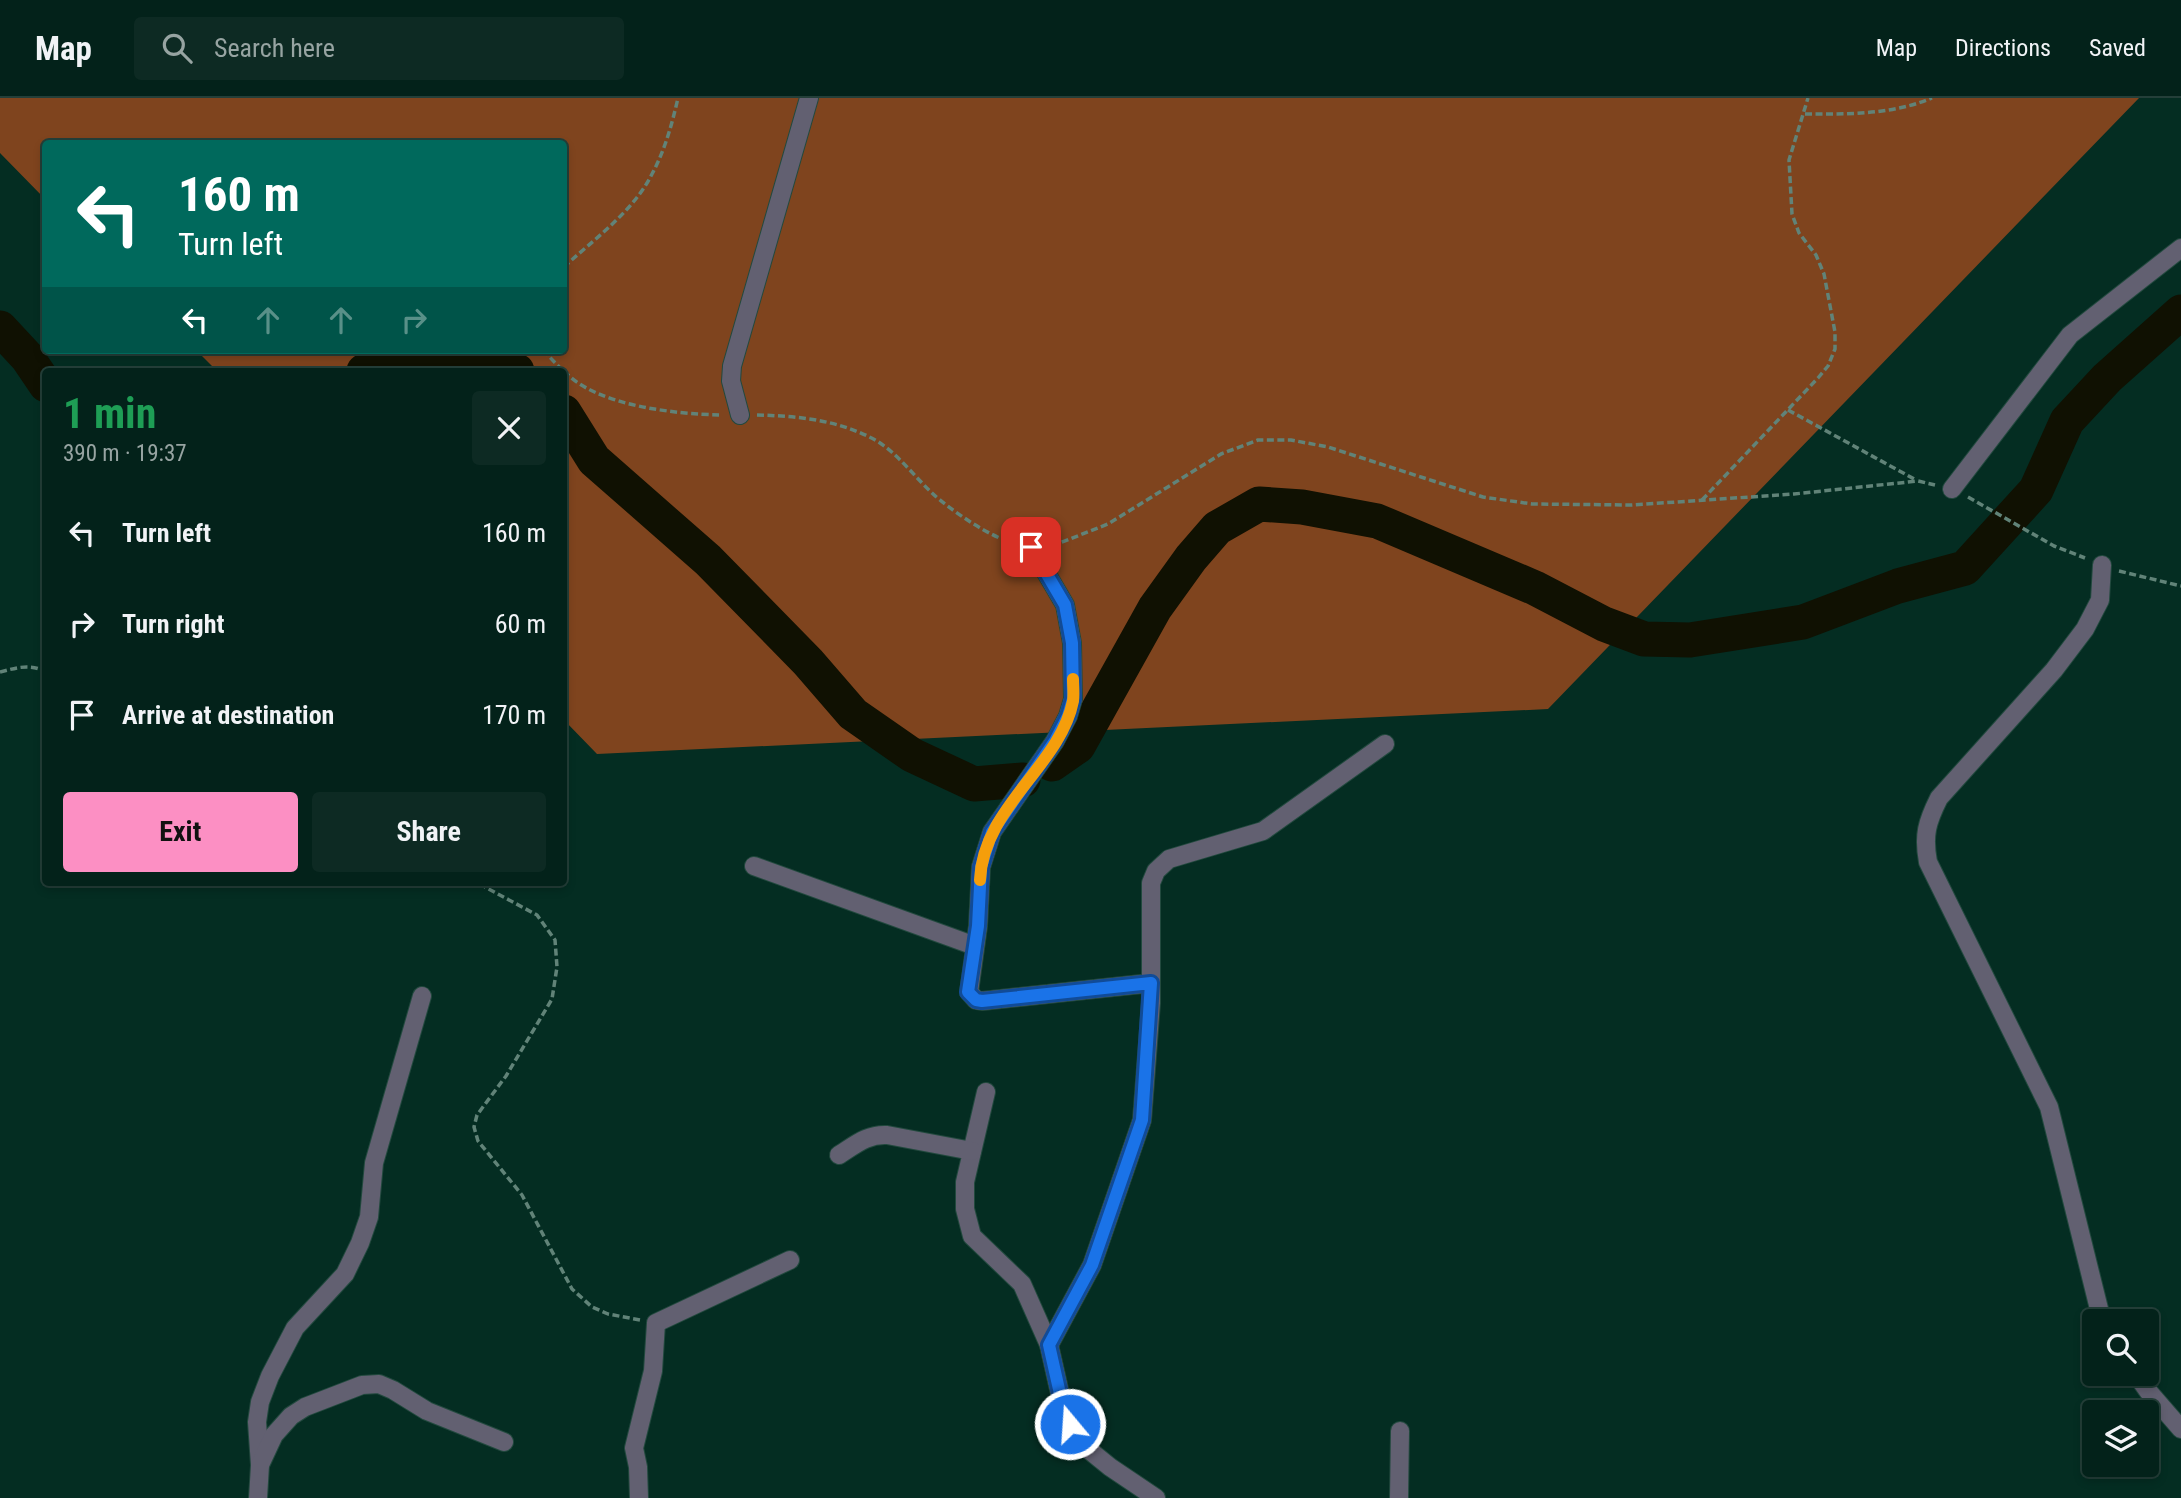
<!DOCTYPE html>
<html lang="en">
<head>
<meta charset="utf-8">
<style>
	body { margin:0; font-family:"Roboto Condensed",sans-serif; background:#0d2a23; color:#f1f3f6; height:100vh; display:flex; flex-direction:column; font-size:26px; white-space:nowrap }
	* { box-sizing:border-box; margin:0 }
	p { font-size:23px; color:#97a4a2 }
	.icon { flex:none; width:38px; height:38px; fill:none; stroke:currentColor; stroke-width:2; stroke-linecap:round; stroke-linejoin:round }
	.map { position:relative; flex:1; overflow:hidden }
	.drawer { position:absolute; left:42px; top:270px; width:525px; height:518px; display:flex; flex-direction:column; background:#03221a; border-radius:7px; box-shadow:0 4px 10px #0003,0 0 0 2px #243f39 }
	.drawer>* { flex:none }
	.banner { position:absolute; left:42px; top:42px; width:525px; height:214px; border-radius:7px; box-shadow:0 4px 10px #0003,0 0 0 2px #243f39; background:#00695c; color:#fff; overflow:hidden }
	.buttons { position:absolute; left:2082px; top:1211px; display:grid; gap:14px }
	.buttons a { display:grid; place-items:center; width:77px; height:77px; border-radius:7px; background:#03221a; box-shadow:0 4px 10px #0003,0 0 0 2px #243f39; font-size:35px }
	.pin { position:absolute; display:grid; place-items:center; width:60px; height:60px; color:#fff; margin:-30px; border-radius:14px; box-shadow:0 4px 10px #0006 }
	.me { position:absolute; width:77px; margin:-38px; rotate:342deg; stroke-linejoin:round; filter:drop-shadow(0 0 5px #0008) }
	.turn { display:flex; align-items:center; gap:24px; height:147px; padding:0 21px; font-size:32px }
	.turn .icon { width:91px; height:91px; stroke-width:2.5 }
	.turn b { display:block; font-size:49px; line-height:60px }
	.lanes { display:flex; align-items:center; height:66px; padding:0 21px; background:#0003; justify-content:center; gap:35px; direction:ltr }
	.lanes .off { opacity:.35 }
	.round { display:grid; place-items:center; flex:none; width:74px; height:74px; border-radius:7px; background:#0d2a23 }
	.overview { display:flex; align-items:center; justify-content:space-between; height:119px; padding:0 21px }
	h1 { font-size:42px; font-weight:700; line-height:52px; color:#1e9e55 }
	.button { display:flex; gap:14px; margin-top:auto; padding:14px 21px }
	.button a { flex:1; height:80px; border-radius:7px; background:#fc8fc3; color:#111; font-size:28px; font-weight:700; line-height:80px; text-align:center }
	.button a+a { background:#0d2a23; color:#f1f3f6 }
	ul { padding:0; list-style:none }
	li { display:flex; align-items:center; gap:21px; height:91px; padding:0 21px }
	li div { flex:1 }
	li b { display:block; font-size:26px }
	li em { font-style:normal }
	header { display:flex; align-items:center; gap:42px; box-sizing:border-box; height:98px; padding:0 35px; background:#03221a; border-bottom:2px solid #243f39 }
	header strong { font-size:33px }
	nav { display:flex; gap:38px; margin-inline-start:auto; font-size:24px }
	.search { width:490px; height:63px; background:#0d2a23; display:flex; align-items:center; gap:18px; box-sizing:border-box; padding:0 24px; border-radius:7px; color:#97a4a2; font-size:26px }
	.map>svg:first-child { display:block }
</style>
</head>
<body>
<header>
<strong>Map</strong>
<div class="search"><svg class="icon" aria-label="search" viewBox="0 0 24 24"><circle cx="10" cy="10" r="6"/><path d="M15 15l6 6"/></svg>Search here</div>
<nav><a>Map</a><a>Directions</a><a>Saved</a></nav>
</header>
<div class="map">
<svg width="2181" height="1400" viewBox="0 0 2181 1400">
	<rect width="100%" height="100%" fill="#042d22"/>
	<path fill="#7f441e" d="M0 0H2139L1548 611 597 656 564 622V273H217L196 252H564V46H46L45 101 0 55Z"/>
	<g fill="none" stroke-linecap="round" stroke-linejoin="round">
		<g stroke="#101102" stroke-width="35">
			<path d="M0 230 27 259 46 287"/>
			<path d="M364 273 428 259H466L498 262 517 273"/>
			<path d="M564 314 594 362 708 462 808 564 853 616 912 657 974 686 1023 682"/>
			<path d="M1052 666 1078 648 1155 510 1191 460 1217 430 1259 406 1302 409 1377 423 1535 490 1604 526 1644 541 1690 542 1803 524 1898 488 1965 470 2036 392 2067 323 2107 280 2181 214"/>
		</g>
		<defs>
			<g id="minor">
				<path d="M740 317 731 283 732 268 809 0"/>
				<path d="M1952 391 2070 237 2181 150"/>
				<path d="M1031 449 1065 507 1072 545 1073 601 1068 618 1055 643 992 734 981 769 978 828 969 894 976 902 982 903 1151 885"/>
				<path d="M2102 467 2100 502 2085 531 2054 572 1939 700C1927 724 1923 737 1928 764L2049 1009 2102 1223"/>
				<path d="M754 768 975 848"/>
				<path d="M986 994 965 1084V1111L972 1138 1022 1186 1049 1247 1063 1309 1078 1343 1110 1369 1156 1400"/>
				<path d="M839 1057C855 1047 867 1036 887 1037L972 1053"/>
				<path d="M1049 1247 1092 1167 1142 1022 1151 905V785L1156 773 1169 761 1263 733 1385 646"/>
				<path d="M2136 1276 2148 1293 2181 1331"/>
				<path d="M260 1367 257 1324 260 1304 270 1278 295 1230 345 1176 360 1145 369 1119 374 1065 422 898"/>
				<path d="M258 1400 260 1367 274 1337 291 1318 305 1309 362 1287 379 1286 393 1292 427 1313 504 1344"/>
				<path d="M639 1400 638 1369 634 1350 653 1273 656 1225 790 1162"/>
				<path d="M1399 1400 1400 1333"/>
			</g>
		</defs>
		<use href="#minor" stroke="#22493e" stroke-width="20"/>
		<g stroke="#618378" stroke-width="3.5" stroke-dasharray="7 3.5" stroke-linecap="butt">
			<path d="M1805 16C1848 16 1891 17 1932 0"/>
			<path d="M564 169C594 141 633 114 652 76 665 52 672 26 678 0"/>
			<path d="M543 252 563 273"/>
			<path d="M564 273C596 308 675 316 721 317"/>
			<path d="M1788 312 1916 382"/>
			<path d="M757 317C798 318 840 322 877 343 898 356 914 378 932 395 949 411 991 440 1014 445"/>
			<path d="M1968 399 2054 448 2085 460"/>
			<path d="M1702 402 1818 280 1828 268 1835 251V234L1824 176 1816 157 1799 135 1792 116 1789 62 1808 0"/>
			<path d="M1052 448 1108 426 1221 356 1258 342H1291L1328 349 1483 399 1532 406 1632 407 1794 396 1918 383 1935 387"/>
			<path d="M2119 473 2181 488"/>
			<path d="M0 574C16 570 30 565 46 574"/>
			<path d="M481 784 485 789 537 817 555 842 557 869 552 901 506 978 477 1017 474 1029 478 1043 522 1097 572 1191 592 1209 608 1216 640 1222"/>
		</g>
		<use href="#minor" stroke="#626071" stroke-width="18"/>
	</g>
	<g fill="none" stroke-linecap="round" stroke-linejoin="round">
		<defs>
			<path id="route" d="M1031 449 1065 507 1072 545 1073 601 1068 618 1055 643 992 734 981 769 978 828 968 894 976 902 982 903 1151 885 1142 1022 1092 1167 1049 1247 1063 1309 1070 1326"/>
		</defs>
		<use href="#route" stroke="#114b97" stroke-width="18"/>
		<use href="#route" stroke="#1a73e8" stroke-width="12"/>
		<path stroke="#f59e0b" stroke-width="12" d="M980 782C983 709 1060 668 1073 603 1074 596 1073 588 1073 581"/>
	</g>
</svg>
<div class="buttons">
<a><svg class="icon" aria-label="search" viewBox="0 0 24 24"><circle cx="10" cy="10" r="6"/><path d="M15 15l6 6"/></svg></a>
<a><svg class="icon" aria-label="layers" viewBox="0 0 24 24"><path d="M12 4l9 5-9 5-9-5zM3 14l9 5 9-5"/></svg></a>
</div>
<div class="pin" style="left:1031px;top:449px;background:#d93025"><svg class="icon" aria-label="arrive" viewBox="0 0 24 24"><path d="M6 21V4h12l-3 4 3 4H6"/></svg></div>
<svg class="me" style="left:1070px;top:1326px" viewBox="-20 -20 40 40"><circle r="17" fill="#1a73e8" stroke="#fff" stroke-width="3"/><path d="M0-11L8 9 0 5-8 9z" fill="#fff"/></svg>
<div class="banner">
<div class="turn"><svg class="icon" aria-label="left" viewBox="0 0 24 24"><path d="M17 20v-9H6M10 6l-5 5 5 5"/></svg><div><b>160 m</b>Turn left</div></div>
<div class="lanes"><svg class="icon" aria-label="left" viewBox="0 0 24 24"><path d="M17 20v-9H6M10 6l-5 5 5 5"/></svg><svg class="icon off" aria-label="ahead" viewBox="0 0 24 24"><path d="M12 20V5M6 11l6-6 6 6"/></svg><svg class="icon off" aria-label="ahead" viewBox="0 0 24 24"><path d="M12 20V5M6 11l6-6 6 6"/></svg><svg class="icon off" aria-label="right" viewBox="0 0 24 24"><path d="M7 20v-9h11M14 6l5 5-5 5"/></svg></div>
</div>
<section class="drawer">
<div class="overview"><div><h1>1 min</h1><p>390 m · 19:37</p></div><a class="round"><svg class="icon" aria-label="close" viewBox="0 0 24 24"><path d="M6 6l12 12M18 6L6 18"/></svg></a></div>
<ul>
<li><svg class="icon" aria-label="left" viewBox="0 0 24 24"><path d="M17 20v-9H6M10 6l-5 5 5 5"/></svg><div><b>Turn left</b></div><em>160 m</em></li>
<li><svg class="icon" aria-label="right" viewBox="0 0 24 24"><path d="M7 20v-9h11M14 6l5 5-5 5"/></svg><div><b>Turn right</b></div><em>60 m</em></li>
<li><svg class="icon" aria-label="arrive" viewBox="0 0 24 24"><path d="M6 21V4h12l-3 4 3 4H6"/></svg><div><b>Arrive at destination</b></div><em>170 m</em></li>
</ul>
<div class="button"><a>Exit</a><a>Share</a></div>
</section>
</div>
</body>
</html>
